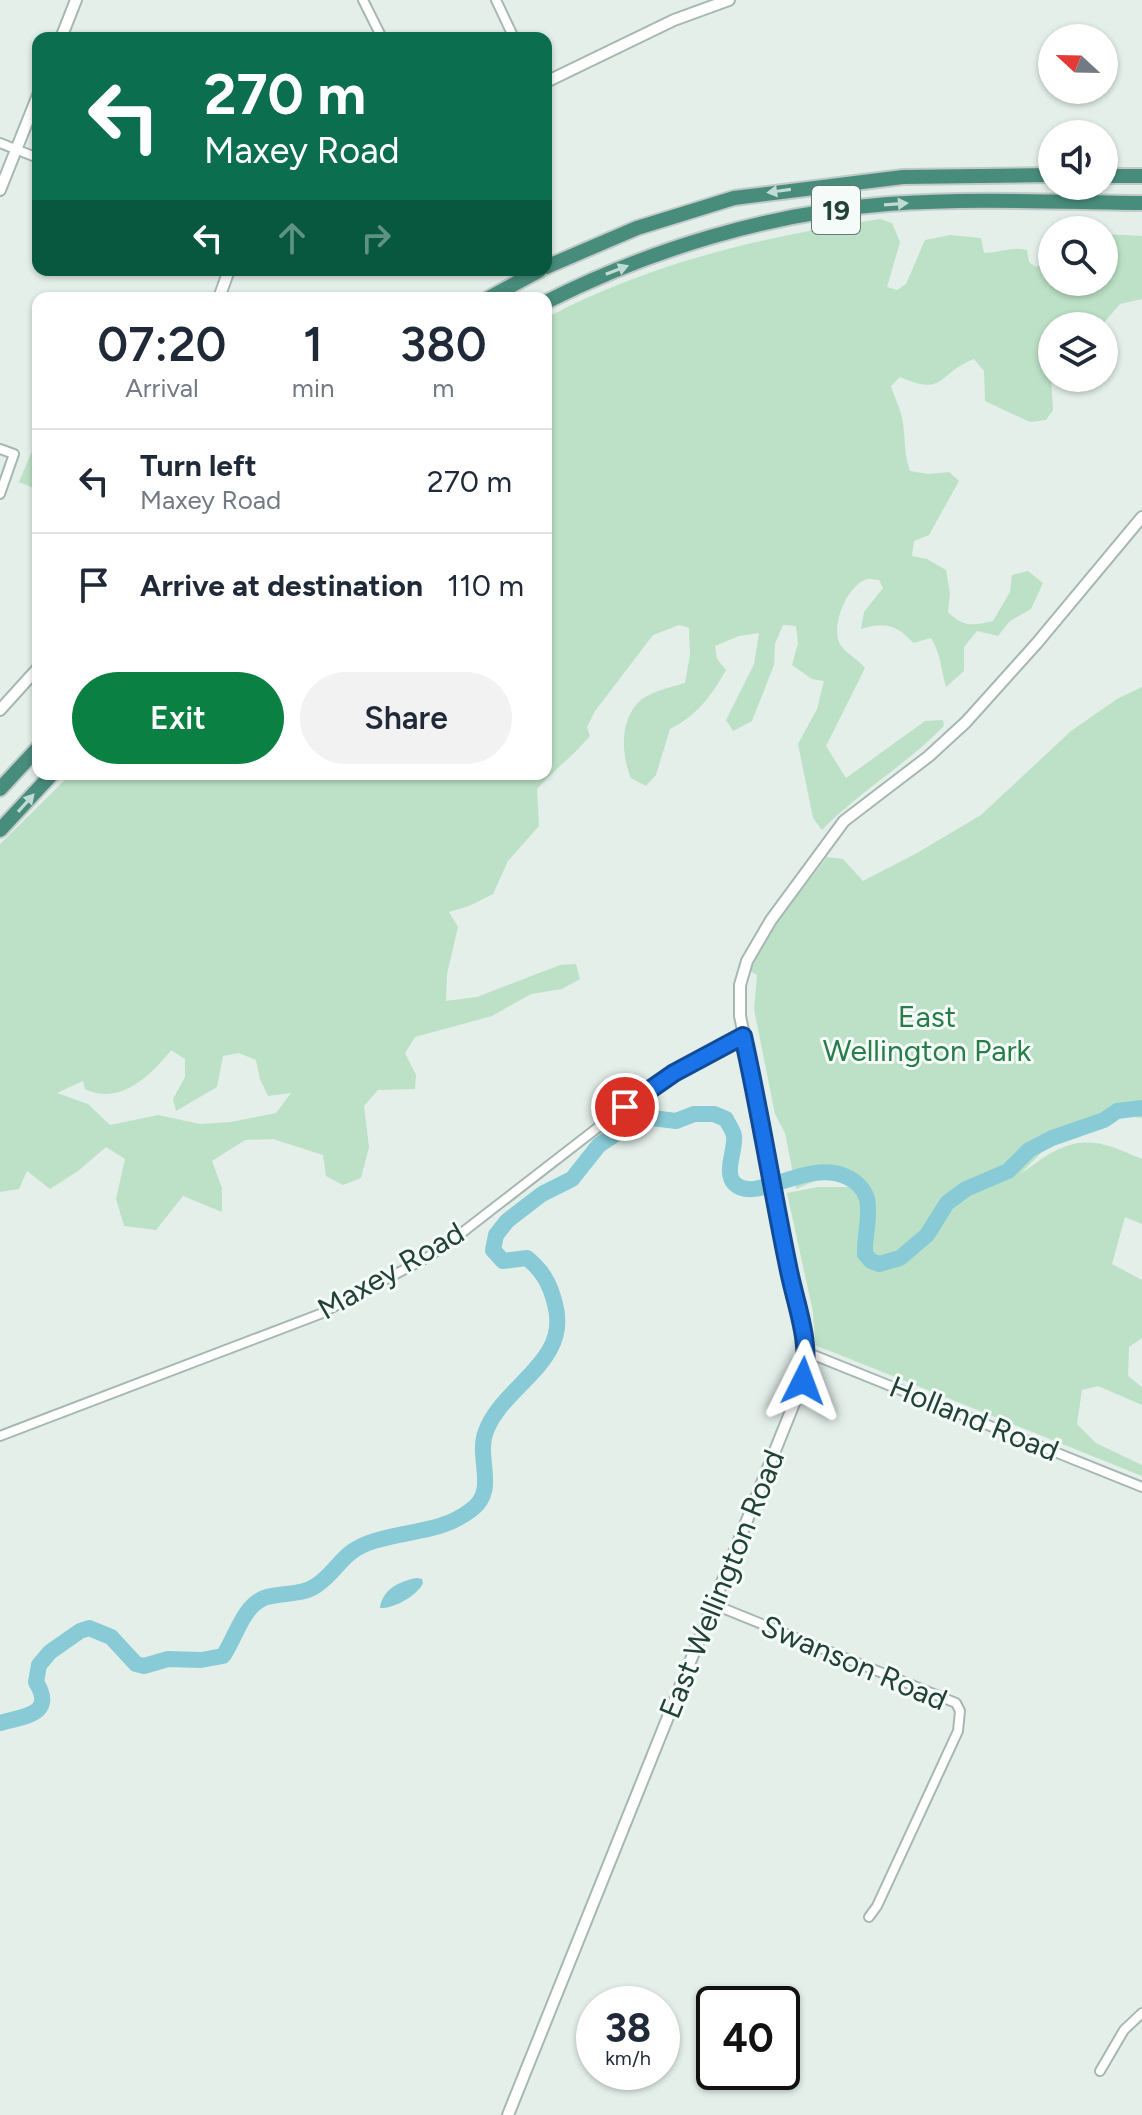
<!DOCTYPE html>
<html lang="en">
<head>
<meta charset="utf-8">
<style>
	body { margin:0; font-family:Figtree,sans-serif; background:#f2f2f3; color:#1f2937; height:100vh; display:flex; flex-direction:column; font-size:30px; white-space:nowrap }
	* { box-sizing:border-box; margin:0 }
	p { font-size:26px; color:#747a83 }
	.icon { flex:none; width:44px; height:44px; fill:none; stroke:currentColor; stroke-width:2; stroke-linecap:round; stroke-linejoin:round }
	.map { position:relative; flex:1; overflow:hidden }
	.sheet { position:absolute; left:32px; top:292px; width:520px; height:488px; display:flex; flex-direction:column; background:#fff; border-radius:16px; box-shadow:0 2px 6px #0004 }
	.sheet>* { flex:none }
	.hud { position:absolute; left:32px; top:32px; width:520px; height:244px; border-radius:16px; box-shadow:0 2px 6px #0004; background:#0b6e4f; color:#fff; overflow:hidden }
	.needle { width:52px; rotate:292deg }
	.tools { position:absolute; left:1038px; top:24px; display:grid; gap:16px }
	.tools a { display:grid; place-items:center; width:80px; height:80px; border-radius:50%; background:#fff; box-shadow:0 2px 6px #0004; font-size:40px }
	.speed { position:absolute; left:576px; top:1986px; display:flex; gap:16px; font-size:40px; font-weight:700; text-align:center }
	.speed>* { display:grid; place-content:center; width:104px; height:104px; border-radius:50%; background:#fff; box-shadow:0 2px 6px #0004; line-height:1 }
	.speed small { font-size:20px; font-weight:400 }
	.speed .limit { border:4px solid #111; border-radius:12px; background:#fff; color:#111 }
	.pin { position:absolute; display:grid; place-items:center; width:68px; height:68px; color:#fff; margin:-34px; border:4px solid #fff; border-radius:50%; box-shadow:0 2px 8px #0007 }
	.me { position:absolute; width:88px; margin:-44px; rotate:3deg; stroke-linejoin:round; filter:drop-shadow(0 0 6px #0008) }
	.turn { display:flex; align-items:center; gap:28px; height:168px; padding:0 40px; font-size:36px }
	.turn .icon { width:104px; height:104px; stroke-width:2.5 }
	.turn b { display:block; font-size:56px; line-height:68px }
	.lanes { display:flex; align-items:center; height:76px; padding:0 40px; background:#0003; justify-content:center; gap:40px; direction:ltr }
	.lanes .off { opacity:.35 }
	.eta { display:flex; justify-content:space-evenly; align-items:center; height:136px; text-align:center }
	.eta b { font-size:48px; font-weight:600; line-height:56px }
	.button { display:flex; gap:16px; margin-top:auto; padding:16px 40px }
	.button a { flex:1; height:92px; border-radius:48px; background:#0b8043; color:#fff; font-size:32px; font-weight:600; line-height:92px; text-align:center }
	.button a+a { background:#f2f2f3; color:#1f2937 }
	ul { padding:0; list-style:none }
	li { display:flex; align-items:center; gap:24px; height:104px; padding:0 40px; border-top:2px solid #e0e1e3 }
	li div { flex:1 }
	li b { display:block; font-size:30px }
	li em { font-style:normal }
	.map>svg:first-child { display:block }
</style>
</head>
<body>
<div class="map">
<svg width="1142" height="2115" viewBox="0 0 1142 2115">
	<rect width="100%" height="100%" fill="#e4efea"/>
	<g fill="#bce1c6" fill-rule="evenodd">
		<path d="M880 219 892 223 900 242 887 287 897 290 906 284 925 240 950 235 981 238 984 253C999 253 1013 246 1027 250L1029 262 1036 267 1052 259V282H1104V234L1142 236V299L1120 304 1101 326H1052V334L1049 333 1043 346 1050 362 1053 410 1046 420 1030 422 985 401 984 371 974 359C936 374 946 397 900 377L891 386C894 397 900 407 902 418 906 437 903 451 910 471L928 474 949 472 959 481 929 535 914 541 912 556 927 559 946 570 950 593 948 612C963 627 972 626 993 621L1010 592 1012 575 1028 571 1043 583 1031 609 1010 621 998 636 977 631 964 647V671L946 687C941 670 941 654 931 638L913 643C897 624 883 622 861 629L864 612 883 588 879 580C876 580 870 578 867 579 847 585 829 628 841 646 847 654 858 659 865 668L826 746 846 778 925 721 943 720 944 726C907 764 860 791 822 830L813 818 798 744 817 709 824 681 812 679 792 665 798 643 796 626 783 625 775 644 774 665 752 721 733 731 726 720 754 664 759 633 739 636 715 646 717 659 726 670C711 696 698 715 670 729L656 775 646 786 631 778C621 754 619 718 642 699 653 691 672 687 685 683L690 655 689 628 679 625 653 635 595 711 587 727 590 736C573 756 554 770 537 789L539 826 508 861 493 894 469 906 449 912 458 927 447 974 446 1001 477 997 560 965 576 964 580 979 562 989 531 994 492 1016 415 1037 405 1053 416 1075 415 1089 378 1090 364 1106 369 1147 361 1178 343 1185 326 1176 323 1155 273 1139 245 1140 212 1161 222 1188V1212L183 1196 156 1230 124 1226 116 1199 125 1159 106 1147 78 1171 50 1189 27 1171 19 1189 0 1192V844L71 774H546V318C652 262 762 237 880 219ZM171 1050 185 1059V1077L173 1099 176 1111 217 1087 223 1056 239 1053 256 1060 260 1079 268 1096 291 1093 276 1113 231 1122 200 1124 158 1115 110 1125 88 1104 57 1093 83 1081 85 1089C119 1106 151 1076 171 1050Z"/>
		<path d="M32 451 38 454V490L19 482Z"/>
		<path d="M1142 687V1118L1119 1115 1108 1118 1080 1137 1046 1148 1020 1174C1030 1168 1040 1159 1051 1153 1086 1133 1109 1145 1142 1159V1224L1125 1217 1112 1264 1142 1280V1338L1129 1347 1128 1376 1142 1387V1405L1098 1386 1082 1390 1077 1424 1096 1443 1142 1465V1476L815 1345 813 1312 787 1193 818 1187H861L829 1175 796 1189 785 1133 775 1114 754 1009 757 975 750 971 769 933 827 857 843 859 863 881 917 853 981 815 1071 731 1117 699Z"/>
	</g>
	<path fill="#88cbd7" d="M417 1578 422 1579 423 1583C418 1595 394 1609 380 1608 382 1589 400 1581 417 1578Z"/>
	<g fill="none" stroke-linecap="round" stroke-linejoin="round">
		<path stroke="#88cbd7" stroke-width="16" d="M0 1723C24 1716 56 1715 36 1682L39 1665 50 1652 80 1631 89 1628 111 1637 136 1664 144 1666 168 1659 201 1660 223 1656C235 1639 243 1606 264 1598 281 1592 302 1596 317 1585 341 1568 340 1552 374 1541 408 1530 441 1533 471 1510 499 1490 475 1458 486 1431 504 1384 571 1362 555 1304 550 1284 543 1271 527 1258L503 1261 493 1250 496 1235 507 1221 542 1194 572 1179 599 1145 614 1135 652 1118 676 1121 694 1114H714L726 1119C728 1124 733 1130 734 1136 736 1150 723 1173 735 1184 756 1204 807 1158 847 1177 856 1181 864 1189 867 1199 871 1216 864 1237 865 1254L871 1261 879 1264 900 1258 927 1235 947 1203 966 1189 1008 1171 1029 1150 1052 1138 1104 1120 1117 1111 1142 1108"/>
		<defs>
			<g id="minor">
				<path d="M363 0 382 38"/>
				<path d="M496 0 514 38"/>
				<path d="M0 143 38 158"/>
				<path d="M0 449 14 454 0 494"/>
				<path d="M806 1352 1142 1487"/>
				<path d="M0 1436 320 1314 428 1257 459 1235 645 1091 743 1036"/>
				<path d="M715 1605 956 1703 960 1711 958 1731 877 1906 869 1917"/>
				<path d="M1100 2071 1124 2030 1142 2013"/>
			</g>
			<g id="tertiary">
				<path d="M61 38 76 0"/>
				<path d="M546 82 674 20 729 0"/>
				<path d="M0 190 38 95"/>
				<path d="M219 298 229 270"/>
				<path d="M0 710 38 668"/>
				<path d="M508 2115 803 1381 806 1363 804 1331 788 1268 765 1136 740 1016V985L747 961 771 920 844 821 929 756 966 722 1037 643 1142 517"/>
			</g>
			<g id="trunk">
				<path d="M1104 176H1142"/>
				<path d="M546 267 637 228 734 198 903 177 1052 175"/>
				<path d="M489 298 540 270"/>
				<path d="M546 302C651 249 770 213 888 204 972 198 1057 202 1142 203"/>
				<path d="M0 789 38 748"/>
				<path d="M0 830 52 774"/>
			</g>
		</defs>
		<use href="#minor" stroke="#a6b8b1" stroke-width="12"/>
		<use href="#tertiary" stroke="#a6b8b1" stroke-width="14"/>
		<use href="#trunk" stroke="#c1cac8" stroke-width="18"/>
		<use href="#minor" stroke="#fff" stroke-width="8"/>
		<use href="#tertiary" stroke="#fff" stroke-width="10"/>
		<use href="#trunk" stroke="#488c7c" stroke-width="14"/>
	</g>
	<defs><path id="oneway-solid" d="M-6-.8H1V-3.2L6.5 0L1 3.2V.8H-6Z" transform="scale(2)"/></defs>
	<g fill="#c1dad3">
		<use href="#oneway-solid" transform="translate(779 191) rotate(172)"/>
		<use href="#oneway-solid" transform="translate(896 204) rotate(-4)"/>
		<use href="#oneway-solid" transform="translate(617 270) rotate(-21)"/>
		<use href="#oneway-solid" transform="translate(26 803) rotate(-48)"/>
	</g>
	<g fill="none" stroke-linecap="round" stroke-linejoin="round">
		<defs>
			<path id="route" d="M625 1107 674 1073 743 1036C760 1112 772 1189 788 1266 795 1304 812 1341 803 1381"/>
		</defs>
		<use href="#route" stroke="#114b97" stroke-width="20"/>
		<use href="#route" stroke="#1a73e8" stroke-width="14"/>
	</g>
	<g text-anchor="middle" stroke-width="6" stroke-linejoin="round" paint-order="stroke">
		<rect fill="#f5fbf8" stroke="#617a72" stroke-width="2" x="812" y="186" width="48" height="48" rx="6"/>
		<g font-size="28" font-weight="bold" fill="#224239">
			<text x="836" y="220">19</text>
		</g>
		<g font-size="30" fill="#287d49" stroke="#f5fbf8">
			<text x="927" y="1027">East<tspan x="927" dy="34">Wellington Park</tspan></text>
		</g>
		<g font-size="30" fill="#224239" stroke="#f5fbf8">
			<text transform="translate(391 1271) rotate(-30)" y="10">Maxey Road</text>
			<text transform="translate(974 1419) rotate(22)" y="10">Holland Road</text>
			<text transform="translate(722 1584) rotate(-68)" y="10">East Wellington Road</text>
			<text transform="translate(854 1663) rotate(23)" y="10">Swanson Road</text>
		</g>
	</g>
</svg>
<div class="tools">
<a><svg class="needle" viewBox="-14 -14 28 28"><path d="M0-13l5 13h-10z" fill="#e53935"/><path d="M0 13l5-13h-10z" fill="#747a83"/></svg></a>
<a><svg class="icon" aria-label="sound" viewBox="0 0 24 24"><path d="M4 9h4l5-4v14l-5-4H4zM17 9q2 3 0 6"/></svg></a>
<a><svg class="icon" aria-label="search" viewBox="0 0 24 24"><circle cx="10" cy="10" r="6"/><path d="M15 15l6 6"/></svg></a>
<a><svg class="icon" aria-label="layers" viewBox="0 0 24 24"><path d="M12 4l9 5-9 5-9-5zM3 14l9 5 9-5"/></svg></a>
</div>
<div class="speed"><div>38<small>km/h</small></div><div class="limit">40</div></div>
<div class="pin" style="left:625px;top:1107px;background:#d93025"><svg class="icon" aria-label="arrive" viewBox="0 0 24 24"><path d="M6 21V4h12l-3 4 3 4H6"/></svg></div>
<svg class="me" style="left:803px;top:1381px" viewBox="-20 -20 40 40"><path d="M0-17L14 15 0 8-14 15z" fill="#1a73e8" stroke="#fff" stroke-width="4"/></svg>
<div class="hud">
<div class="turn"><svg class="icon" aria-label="left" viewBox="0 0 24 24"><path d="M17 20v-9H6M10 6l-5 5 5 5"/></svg><div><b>270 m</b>Maxey Road</div></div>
<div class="lanes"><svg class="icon" aria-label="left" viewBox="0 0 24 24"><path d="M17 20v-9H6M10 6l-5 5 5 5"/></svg><svg class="icon off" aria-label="ahead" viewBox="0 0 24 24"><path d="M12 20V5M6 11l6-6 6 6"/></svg><svg class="icon off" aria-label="right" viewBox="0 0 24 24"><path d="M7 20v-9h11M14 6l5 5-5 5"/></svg></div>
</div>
<section class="sheet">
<div class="eta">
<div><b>07:20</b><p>Arrival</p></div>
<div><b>1</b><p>min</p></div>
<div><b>380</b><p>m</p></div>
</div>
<ul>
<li><svg class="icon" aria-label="left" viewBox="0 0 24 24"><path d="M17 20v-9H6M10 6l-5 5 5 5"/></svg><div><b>Turn left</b><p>Maxey Road</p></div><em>270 m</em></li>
<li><svg class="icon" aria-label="arrive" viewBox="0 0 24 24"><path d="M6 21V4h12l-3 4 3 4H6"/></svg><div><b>Arrive at destination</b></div><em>110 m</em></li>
</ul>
<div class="button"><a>Exit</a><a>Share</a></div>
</section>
</div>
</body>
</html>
